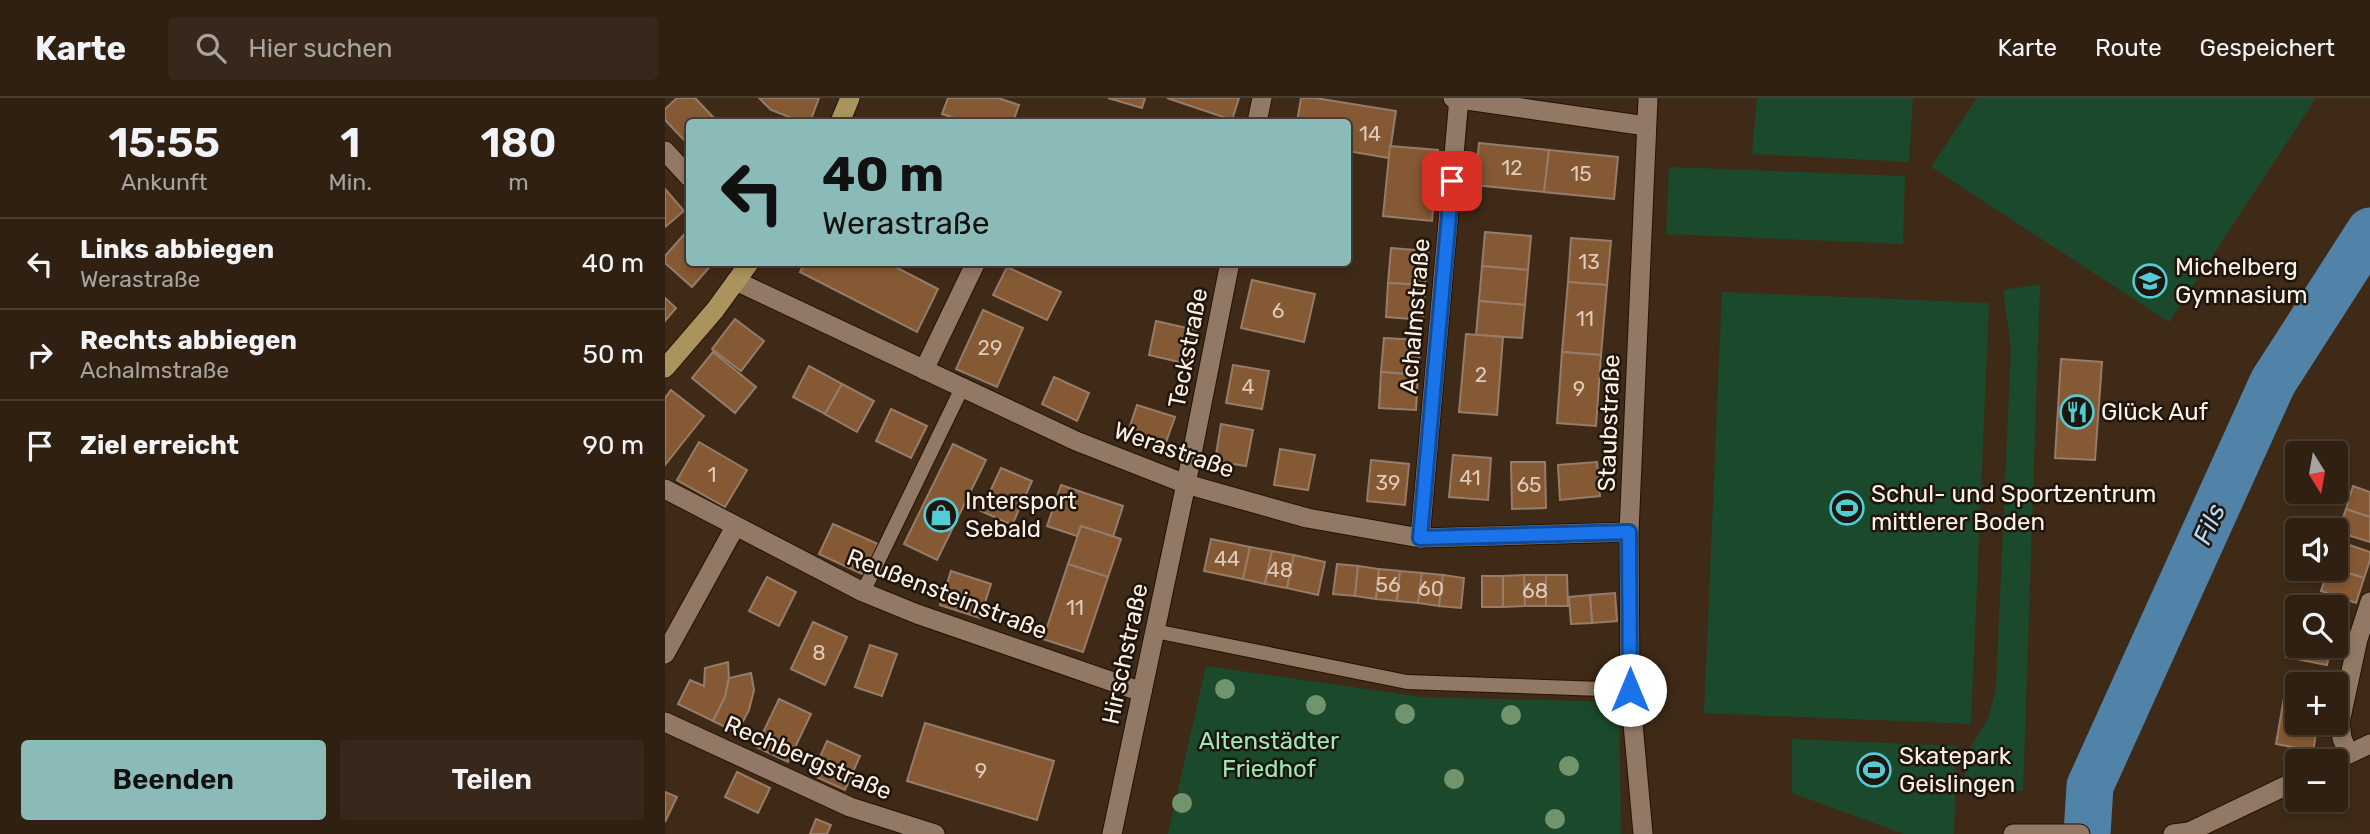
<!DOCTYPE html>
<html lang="de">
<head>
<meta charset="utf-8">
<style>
	body { margin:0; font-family:Rubik,sans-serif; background:#37281b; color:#f1f3f6; height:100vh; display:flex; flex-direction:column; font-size:26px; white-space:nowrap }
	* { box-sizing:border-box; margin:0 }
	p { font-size:23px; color:#a7a39f }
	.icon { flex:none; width:38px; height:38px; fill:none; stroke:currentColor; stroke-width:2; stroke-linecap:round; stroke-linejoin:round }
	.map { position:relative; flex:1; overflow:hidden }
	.side { display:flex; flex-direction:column; background:#2f2012; width:665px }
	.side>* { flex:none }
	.hud { position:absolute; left:21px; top:21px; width:665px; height:147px; border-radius:7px; box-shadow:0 4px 10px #0003,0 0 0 2px #4a3e32; background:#8bbbb9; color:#111; overflow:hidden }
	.needle { width:46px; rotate:169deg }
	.fabs { position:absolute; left:1620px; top:343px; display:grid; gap:14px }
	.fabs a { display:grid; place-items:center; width:63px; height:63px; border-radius:7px; background:#2f2012; box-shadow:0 4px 10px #0003,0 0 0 2px #4a3e32; font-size:35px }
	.pin { position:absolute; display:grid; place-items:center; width:60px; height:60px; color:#fff; margin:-30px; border-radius:14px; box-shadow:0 4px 10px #0006 }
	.me { position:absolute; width:77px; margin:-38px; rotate:0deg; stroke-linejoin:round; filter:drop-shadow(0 0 5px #0008) }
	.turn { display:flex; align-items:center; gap:24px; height:147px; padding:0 21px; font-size:32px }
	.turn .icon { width:91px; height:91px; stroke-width:2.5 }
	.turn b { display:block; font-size:49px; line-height:60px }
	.eta { display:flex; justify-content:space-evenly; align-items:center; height:119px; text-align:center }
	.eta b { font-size:42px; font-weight:600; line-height:49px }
	.primary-button { display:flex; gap:14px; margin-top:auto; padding:14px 21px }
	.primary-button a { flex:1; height:80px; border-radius:7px; background:#8bbbb9; color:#111; font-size:28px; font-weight:600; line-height:80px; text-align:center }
	.primary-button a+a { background:#37281b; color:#f1f3f6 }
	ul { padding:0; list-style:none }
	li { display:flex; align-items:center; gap:21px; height:91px; padding:0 21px; border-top:2px solid #4a3e32 }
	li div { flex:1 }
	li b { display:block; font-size:26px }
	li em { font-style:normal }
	header { display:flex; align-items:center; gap:42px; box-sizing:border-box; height:98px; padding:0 35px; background:#2f2012; border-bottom:2px solid #4a3e32 }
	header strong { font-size:33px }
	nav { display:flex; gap:38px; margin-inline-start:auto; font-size:24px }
	.search { width:490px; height:63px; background:#37281b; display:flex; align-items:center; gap:18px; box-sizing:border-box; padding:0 24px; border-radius:7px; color:#a7a39f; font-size:26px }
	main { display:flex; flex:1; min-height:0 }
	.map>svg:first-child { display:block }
</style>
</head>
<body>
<header>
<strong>Karte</strong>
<div class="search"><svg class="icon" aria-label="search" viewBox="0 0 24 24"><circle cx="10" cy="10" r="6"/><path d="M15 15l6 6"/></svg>Hier suchen</div>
<nav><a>Karte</a><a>Route</a><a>Gespeichert</a></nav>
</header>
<main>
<section class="side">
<div class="eta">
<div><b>15:55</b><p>Ankunft</p></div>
<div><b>1</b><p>Min.</p></div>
<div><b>180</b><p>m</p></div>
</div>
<ul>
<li><svg class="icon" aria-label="left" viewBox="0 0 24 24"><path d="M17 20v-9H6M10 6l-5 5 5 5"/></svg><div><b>Links abbiegen</b><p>Werastraße</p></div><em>40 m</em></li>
<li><svg class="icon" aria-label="right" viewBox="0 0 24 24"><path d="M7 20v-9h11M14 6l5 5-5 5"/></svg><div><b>Rechts abbiegen</b><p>Achalmstraße</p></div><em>50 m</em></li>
<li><svg class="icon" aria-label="arrive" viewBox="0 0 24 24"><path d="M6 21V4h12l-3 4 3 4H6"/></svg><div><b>Ziel erreicht</b></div><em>90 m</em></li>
</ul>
<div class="primary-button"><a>Beenden</a><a>Teilen</a></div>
</section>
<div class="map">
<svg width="1705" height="736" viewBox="0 0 1705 736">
	<rect width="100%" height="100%" fill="#3f2a18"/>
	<g fill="#1a4a2b">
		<path d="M1092 0H1248L1244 64 1087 56Z"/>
		<path d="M1312 0H1651L1504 224 1266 69Z"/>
		<path d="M1004 69 1240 78 1238 146 1001 136Z"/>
		<path d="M1375 186 1358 693 1300 690V658L1324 619 1331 588 1346 251 1338 192Z"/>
		<path d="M1057 194 1324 205 1306 626 1039 615Z"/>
		<path d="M541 568 756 599 954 604 956 736H503Z"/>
		<path d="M1127 641 1292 648 1289 736H1239L1127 695Z"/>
	</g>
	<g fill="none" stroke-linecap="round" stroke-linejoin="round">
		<path stroke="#5182a7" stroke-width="47" d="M1422 736 1425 688 1608 284 1705 133"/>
	</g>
	<g fill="#855934" stroke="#967c69" stroke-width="2">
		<path d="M12 0H30L48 19 42 24H24V41L21 44 0 22V11Z"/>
		<path d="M94 0H154L145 24H137L106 12Z"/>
		<path d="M283 0H333L354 7 348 24H302L277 16Z"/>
		<path d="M443 0H480L477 10Z"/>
		<path d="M502 0H574L567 22Z"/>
		<path d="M636 0H650L731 13 724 60 682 53V24H632Z"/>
		<path d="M814 45 884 52 879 94 810 87Z"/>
		<path d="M725 48 773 52 767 123 718 118Z"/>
		<path d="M884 52 953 59 949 101 879 94Z"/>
		<path d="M0 91 19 113 0 129Z"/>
		<path d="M24 131V164H49L27 189 0 165V158Z"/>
		<path d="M820 134 866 138 863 172 817 168Z"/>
		<path d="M906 140 946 143 942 187 903 184Z"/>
		<path d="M726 150 763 153 760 187 723 185Z"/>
		<path d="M140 164H221L273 191 252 234 135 174Z"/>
		<path d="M817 168 863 172 860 207 814 203Z"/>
		<path d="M342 169 396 194 382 222 328 197Z"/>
		<path d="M587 182 650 196 639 244 576 230Z"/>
		<path d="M903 184 942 187 936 257 897 254Z"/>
		<path d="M723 185 760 187 758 222 721 219Z"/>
		<path d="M0 200 11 210 0 223Z"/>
		<path d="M814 203 860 207 857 240 811 237Z"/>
		<path d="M318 212 358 230 332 289 291 271Z"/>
		<path d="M70 221 99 243 76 273 47 251Z"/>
		<path d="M491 223 531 232 523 266 484 257Z"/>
		<path d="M801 236 838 239 832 317 794 314Z"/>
		<path d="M719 240 756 242 753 277 716 274Z"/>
		<path d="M48 254 91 289 70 315 27 280Z"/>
		<path d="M897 254 936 257 931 328 892 325Z"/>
		<path d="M1396 261 1437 264 1430 362 1390 360Z"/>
		<path d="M568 267 604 273 597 311 561 305Z"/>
		<path d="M144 268 177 286 160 316 128 299Z"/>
		<path d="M716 274 753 277 751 312 714 310Z"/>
		<path d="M389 279 424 295 412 323 377 306Z"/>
		<path d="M177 286 209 303 192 334 160 316Z"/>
		<path d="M6 292 39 318 0 367V300Z"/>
		<path d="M472 307 510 319 500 347 463 334Z"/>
		<path d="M226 311 262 328 246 360 211 343Z"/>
		<path d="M556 326 588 332 581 368 550 363Z"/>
		<path d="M34 344 82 372 60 409 12 382Z"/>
		<path d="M288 346 321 362 272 462 239 446Z"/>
		<path d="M615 351 650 357 643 392 609 387Z"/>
		<path d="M788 357 826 360 823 402 784 399Z"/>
		<path d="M706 362 744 366 740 407 702 403Z"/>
		<path d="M846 364H880L881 410 847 411Z"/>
		<path d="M932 364 935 398 895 402 893 367Z"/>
		<path d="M336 370 367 383 347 427 316 413Z"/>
		<path d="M396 387 458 408 448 439 416 428 412 438 382 428Z"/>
		<path d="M1688 388 1705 394V419L1681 411Z"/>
		<path d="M1681 411 1705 419V444L1673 434Z"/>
		<path d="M168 426 213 446 199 477 154 456Z"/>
		<path d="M416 428 456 441 443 479 403 466Z"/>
		<path d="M546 441 585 449 578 481 539 473Z"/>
		<path d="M1673 443 1705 454V462L1699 480 1671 471Z"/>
		<path d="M585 449 607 453 600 486 578 481Z"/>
		<path d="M607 453 629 457 622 490 600 486Z"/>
		<path d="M629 457 660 464 653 497 622 490Z"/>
		<path d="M403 466 443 479 418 554 378 541Z"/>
		<path d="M672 466 693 468 690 498 668 496Z"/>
		<path d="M693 468 714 471 711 501 690 498Z"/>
		<path d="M714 471 735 473 732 503 711 501Z"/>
		<path d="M1663 471H1671L1699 480 1691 505 1656 493Z"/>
		<path d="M286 473 326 486 315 520 275 507Z"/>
		<path d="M735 473 757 475 753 505 732 503Z"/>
		<path d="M757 475 778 477 774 508 753 505Z"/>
		<path d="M778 477 799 480 796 510 774 508Z"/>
		<path d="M859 477H881V508H860Z"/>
		<path d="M859 477 860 508 838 509V478Z"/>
		<path d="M881 477H902L903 508H881Z"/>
		<rect x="817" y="478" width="21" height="31"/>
		<path d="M102 479 131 494 114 528 84 513Z"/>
		<path d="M950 495 952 523 927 525 925 497Z"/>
		<path d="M925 497 927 525 906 526 904 499Z"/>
		<path d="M148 524 182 539 160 587 126 571Z"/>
		<path d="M1625 537 1633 539V548H1666L1662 567 1621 559Z"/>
		<path d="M205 547 232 556 217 598 190 589Z"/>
		<path d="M63 564 64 580 60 599 48 623 13 606 25 582 39 588 40 570Z"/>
		<path d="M86 575 89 592 84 612 72 635 48 623 60 599 64 580Z"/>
		<path d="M1624 575 1660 581 1659 586H1633V613L1617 611Z"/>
		<path d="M114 601 146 616 123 664 91 649Z"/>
		<path d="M1617 611 1633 613V625H1653L1648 653 1611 646Z"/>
		<path d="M260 625 389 663 372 722 242 683Z"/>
		<path d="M162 643 195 658 180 692 147 677Z"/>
		<path d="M72 674 105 690 93 715 60 699Z"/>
		<path d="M0 694 12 699 0 724Z"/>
		<path d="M151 721 166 727 162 736H145Z"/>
	</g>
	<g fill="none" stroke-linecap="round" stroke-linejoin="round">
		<defs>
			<g id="service">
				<path d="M198 494 297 290"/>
				<path d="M490 533 742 584 965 592"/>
			</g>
			<g id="minor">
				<path d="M788 0 981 28"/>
				<path d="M592 24 597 0"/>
				<path d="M0 53 24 79"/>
				<path d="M71 183 411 343 521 386 642 420 755 440 964 434"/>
				<path d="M259 272 311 164"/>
				<path d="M0 391 198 494 252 516 477 594"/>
				<path d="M755 440 794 0"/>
				<path d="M0 556 70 429"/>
				<path d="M0 624 185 709 270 736"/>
				<path d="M1683 655 1677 640 1675 624 1693 541 1705 504"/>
				<path d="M1669 663 1705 646"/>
				<path d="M447 736 521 386 565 164"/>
				<path d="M978 736 965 592 964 434 983 0"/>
				<path d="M1348 736H1415"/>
				<path d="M1508 736 1524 734 1633 682"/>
			</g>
			<g id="primary">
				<path d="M175 24 185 0"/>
				<path d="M0 270 50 212 85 164"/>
			</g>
		</defs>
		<use href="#service" stroke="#251202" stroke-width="16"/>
		<use href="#minor" stroke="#251202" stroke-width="21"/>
		<use href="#primary" stroke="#251202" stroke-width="21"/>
		<use href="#service" stroke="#927965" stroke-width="14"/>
		<use href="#minor" stroke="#927965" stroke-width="19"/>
		<use href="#primary" stroke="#ab935d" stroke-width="19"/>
	</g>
	<g fill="#72946d">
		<circle cx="560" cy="591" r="10"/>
		<circle cx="651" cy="607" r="10"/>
		<circle cx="740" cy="616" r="10"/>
		<circle cx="846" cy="617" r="10"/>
		<circle cx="904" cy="668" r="10"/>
		<circle cx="789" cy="681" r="10"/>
		<circle cx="517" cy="705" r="10"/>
		<circle cx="890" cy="721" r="10"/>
	</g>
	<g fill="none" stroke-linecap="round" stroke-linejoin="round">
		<defs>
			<path id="route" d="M787 83 755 440 964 434 965 592"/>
		</defs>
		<use href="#route" stroke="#114b97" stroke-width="18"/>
		<use href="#route" stroke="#1a73e8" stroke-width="12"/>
	</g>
	<defs>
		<symbol id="school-ring" viewBox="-11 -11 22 22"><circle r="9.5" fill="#1e150d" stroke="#52ccd6" stroke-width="1.5"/><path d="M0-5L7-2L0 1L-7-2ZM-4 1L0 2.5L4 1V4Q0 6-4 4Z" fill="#52ccd6"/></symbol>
		<symbol id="restaurant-ring" viewBox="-11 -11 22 22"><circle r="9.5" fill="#1e150d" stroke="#52ccd6" stroke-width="1.5"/><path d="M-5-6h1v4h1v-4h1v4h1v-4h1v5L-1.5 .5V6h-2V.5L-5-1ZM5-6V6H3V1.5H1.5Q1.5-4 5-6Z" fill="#52ccd6"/></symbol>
		<symbol id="stadium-ring" viewBox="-11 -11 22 22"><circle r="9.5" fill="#1e150d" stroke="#52ccd6" stroke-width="1.5"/><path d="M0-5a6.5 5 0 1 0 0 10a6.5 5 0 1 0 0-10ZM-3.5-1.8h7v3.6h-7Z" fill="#52ccd6"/></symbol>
		<symbol id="shop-ring" viewBox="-11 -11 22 22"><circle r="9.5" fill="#1e150d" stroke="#52ccd6" stroke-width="1.5"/><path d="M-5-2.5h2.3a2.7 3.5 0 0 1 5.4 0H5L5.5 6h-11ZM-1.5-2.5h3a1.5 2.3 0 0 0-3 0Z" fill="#52ccd6"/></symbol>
	</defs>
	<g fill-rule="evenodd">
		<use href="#school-ring" x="1466" y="164" width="38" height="38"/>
		<use href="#restaurant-ring" x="1393" y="295" width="38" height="38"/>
		<use href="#stadium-ring" x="1163" y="391" width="38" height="38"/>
		<use href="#shop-ring" x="257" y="398" width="38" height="38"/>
		<use href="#stadium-ring" x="1190" y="653" width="38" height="38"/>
	</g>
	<g text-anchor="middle" stroke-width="5" stroke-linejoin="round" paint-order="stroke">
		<g font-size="21" fill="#e0cab9">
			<text x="705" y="43">14</text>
			<text x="847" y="77">12</text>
			<text x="916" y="83">15</text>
			<text x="924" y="171">13</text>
			<text x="613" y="220">6</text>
			<text x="920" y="228">11</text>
			<text x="325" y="257">29</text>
			<text x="816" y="284">2</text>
			<text x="583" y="296">4</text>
			<text x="914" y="298">9</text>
			<text x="47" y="384">1</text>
			<text x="805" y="387">41</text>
			<text x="723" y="392">39</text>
			<text x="864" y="394">65</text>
			<text x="562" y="468">44</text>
			<text x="615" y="479">48</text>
			<text x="723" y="494">56</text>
			<text x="766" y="498">60</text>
			<text x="870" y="500">68</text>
			<text x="410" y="517">11</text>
			<text x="154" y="562">8</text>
			<text x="316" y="680">9</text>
		</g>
		<g font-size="24" fill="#fef0e5" stroke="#1e150d" text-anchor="start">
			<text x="1510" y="177">Michelberg<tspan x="1510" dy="28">Gymnasium</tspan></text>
			<text x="1436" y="322">Glück Auf</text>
			<text x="1206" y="404">Schul- und Sportzentrum<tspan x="1206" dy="28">mittlerer Boden</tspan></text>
			<text x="300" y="411">Intersport<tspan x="300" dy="28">Sebald</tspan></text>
			<text x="1234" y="666">Skatepark<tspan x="1234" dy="28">Geislingen</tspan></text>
		</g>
		<g font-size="24" fill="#fef0e5" stroke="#1e150d">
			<text transform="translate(750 218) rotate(-85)" y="8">Achalmstraße</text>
			<text transform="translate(523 250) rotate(-79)" y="8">Teckstraße</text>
			<text transform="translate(944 325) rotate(-88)" y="8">Staubstraße</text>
			<text transform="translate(509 352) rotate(19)" y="8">Werastraße</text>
			<text transform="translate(282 496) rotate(21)" y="8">Reußensteinstraße</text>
			<text transform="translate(460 556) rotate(-78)" y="8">Hirschstraße</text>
			<text transform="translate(143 660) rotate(23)" y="8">Rechbergstraße</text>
		</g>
		<g font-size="24" fill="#9ceab3" stroke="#1e150d">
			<text x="604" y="651">Altenstädter<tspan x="604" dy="28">Friedhof</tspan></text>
		</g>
		<g font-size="26" font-style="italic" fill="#b1dcfd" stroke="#1e150d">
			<text transform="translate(1544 426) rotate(-66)" y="9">Fils</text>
		</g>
	</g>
</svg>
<div class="fabs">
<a><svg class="needle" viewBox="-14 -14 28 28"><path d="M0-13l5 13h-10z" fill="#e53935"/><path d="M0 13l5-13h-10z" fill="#a7a39f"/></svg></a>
<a><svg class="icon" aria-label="sound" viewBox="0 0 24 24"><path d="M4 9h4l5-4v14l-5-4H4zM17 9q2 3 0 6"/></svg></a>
<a><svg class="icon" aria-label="search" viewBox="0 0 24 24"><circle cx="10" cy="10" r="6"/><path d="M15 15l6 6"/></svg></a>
<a>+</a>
<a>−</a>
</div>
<div class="pin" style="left:787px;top:83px;background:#d93025"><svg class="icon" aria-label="arrive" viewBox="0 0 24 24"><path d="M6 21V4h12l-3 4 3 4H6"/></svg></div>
<svg class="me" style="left:965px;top:592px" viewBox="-20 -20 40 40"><circle r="19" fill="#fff"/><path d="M0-13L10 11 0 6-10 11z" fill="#1a73e8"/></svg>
<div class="hud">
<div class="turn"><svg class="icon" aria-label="left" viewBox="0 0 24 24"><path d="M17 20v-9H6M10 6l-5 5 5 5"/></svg><div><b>40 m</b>Werastraße</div></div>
</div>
</div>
</main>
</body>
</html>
